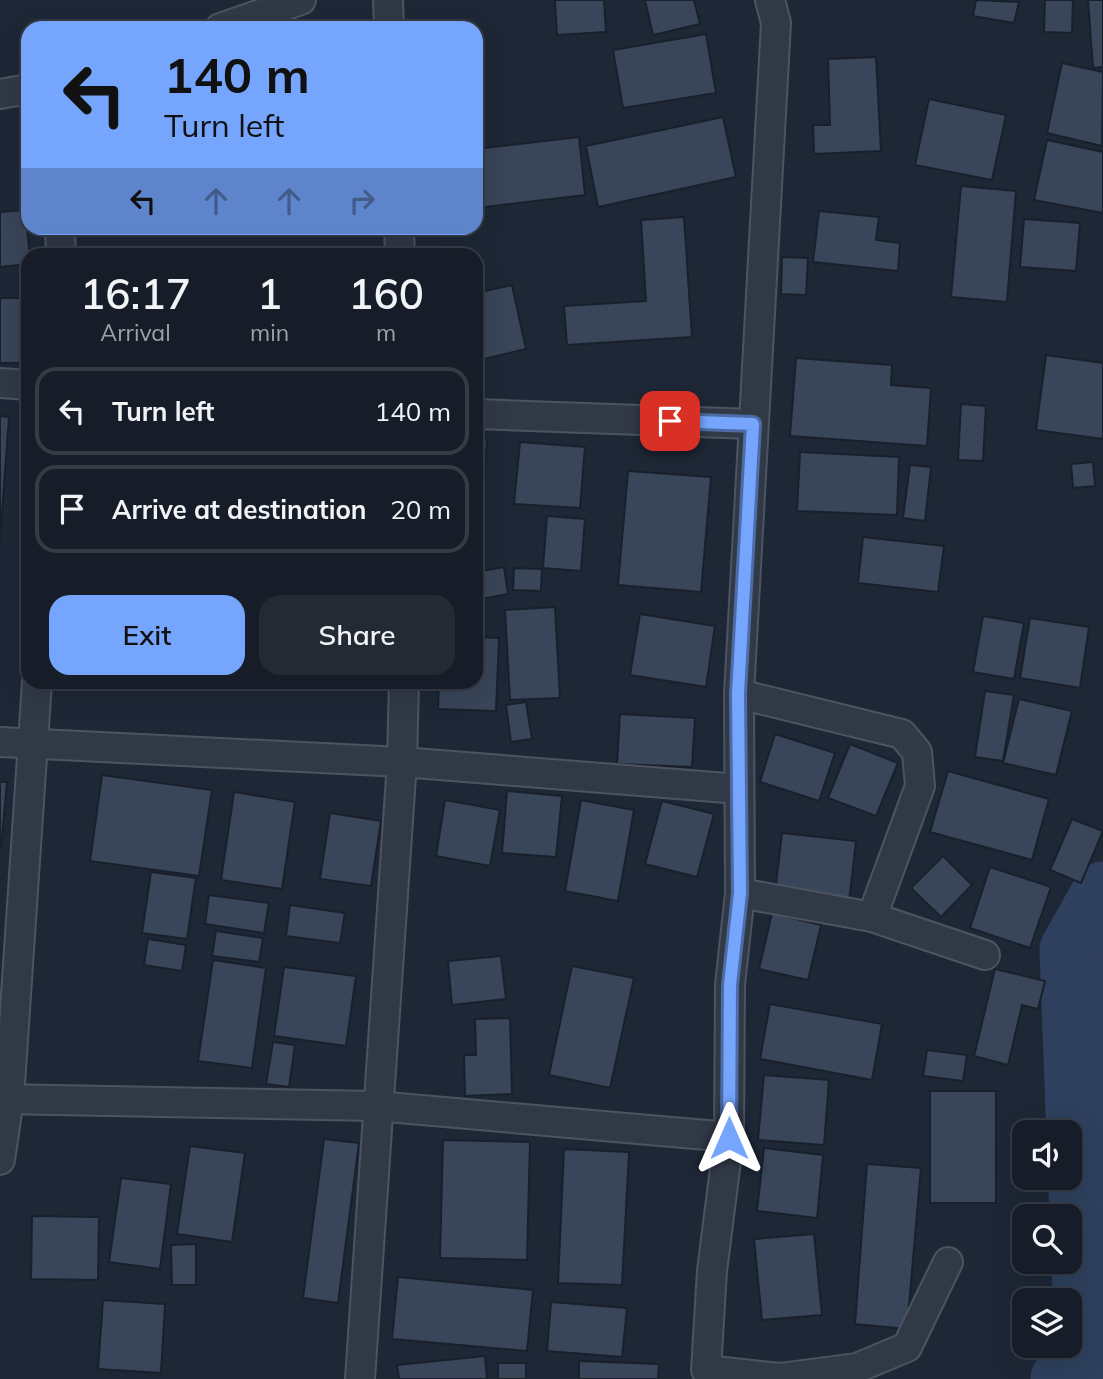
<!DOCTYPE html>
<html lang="en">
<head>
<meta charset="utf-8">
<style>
	body { margin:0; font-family:Mulish,sans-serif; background:#232a34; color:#f1f3f6; height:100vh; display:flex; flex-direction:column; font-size:26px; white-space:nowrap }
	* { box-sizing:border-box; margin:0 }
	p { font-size:23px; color:#9ea2a8 }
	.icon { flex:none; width:38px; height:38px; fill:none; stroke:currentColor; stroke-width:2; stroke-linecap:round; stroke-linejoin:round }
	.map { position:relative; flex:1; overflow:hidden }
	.details { position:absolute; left:21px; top:248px; width:462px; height:441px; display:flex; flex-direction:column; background:#161d28; border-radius:21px; box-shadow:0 7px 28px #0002,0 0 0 2px #353b45 }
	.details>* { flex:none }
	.hud { position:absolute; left:21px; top:21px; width:462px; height:214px; border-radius:21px; box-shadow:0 7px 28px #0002,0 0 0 2px #353b45; background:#76a5fe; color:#111; overflow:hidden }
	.controls { position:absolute; left:1012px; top:1120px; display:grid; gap:14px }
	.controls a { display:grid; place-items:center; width:70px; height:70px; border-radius:14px; background:#161d28; box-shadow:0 7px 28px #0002,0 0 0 2px #353b45; font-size:35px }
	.pin { position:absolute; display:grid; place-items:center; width:60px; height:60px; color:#fff; margin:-30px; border-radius:14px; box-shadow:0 4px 10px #0006 }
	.me { position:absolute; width:77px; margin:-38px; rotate:0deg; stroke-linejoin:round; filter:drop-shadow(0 0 5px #0008) }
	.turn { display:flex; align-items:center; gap:24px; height:147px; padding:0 28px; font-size:32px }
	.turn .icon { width:91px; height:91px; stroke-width:2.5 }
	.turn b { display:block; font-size:49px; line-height:60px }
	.lanes { display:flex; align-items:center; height:66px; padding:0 28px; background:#0003; justify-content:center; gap:35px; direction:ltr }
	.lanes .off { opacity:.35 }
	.eta { display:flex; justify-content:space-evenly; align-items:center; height:119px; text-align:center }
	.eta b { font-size:42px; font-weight:600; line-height:49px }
	.cta { display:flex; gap:14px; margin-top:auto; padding:14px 28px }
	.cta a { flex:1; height:80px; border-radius:21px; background:#76a5fe; color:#111; font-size:28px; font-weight:600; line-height:80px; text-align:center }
	.cta a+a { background:#232a34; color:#f1f3f6 }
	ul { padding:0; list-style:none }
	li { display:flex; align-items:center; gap:21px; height:88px; margin:0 14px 10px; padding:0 14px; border:4px solid #353b45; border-radius:21px }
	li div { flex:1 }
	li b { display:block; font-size:26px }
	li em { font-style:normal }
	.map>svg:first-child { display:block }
</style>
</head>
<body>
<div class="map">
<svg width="1103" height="1379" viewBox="0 0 1103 1379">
	<rect width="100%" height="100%" fill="#1e2736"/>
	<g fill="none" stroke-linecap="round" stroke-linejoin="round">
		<path stroke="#2e405d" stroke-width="63" d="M1062 1379 1086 1352 1071 950 1103 893"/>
	</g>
	<g fill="#394558" stroke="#19202d" stroke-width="2">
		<path d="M555 0H604L606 32 557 35Z"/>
		<path d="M645 0H694L700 24 653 35Z"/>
		<path d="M976 0 1019 2 1014 23 973 16Z"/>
		<path d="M1045 0H1073L1072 33 1044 32Z"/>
		<path d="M1088 0H1103V67L1093 68Z"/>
		<path d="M706 34 716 93 623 108 613 50Z"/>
		<path d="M876 57 881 151 814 154 813 125H830L828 59Z"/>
		<path d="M1062 63 1103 72 1102 146 1047 133Z"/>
		<path d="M929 99 1006 115 992 180 915 165Z"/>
		<path d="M723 117 736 177 598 207 586 146Z"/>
		<path d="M579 137 585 195 476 208V149Z"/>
		<path d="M1047 140 1103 152V213L1034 200Z"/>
		<path d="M961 186 1016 191 1007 302 951 297Z"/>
		<path d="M25 210 30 256 28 264 0 267V212Z"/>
		<path d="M819 211 879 217 876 240 900 243 898 271 813 262Z"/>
		<path d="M684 217 692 337 567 345 564 306 646 301 641 220Z"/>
		<path d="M1024 219 1080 223 1076 271 1020 267Z"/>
		<path d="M90 228H130L90 231Z"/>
		<path d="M245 251 302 254V256H245Z"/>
		<path d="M782 257 808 258 806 295 781 294Z"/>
		<path d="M512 285 526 349 476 361V293Z"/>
		<rect x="0" y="298" width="28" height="65"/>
		<path d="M1046 355 1103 363V439L1036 430Z"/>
		<path d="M796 358 892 365 891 385 931 388 927 446 790 436Z"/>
		<path d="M961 404 986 406 983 461 958 460Z"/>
		<path d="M0 416 9 417 0 541Z"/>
		<path d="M476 439 487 440 481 530H476Z"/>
		<path d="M520 442 585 447 580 508 514 504Z"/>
		<path d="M800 452 899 457 897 515 797 511Z"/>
		<path d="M1093 462 1095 486 1073 488 1071 464Z"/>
		<path d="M910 465 931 467 925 521 903 518Z"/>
		<path d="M628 471 711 477 701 592 618 585Z"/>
		<path d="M547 516 585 519 581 571 543 568Z"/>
		<path d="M863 537 944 546 938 592 858 583Z"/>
		<path d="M504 567 508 594 476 600V572Z"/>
		<path d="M514 568 542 569 541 591 513 590Z"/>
		<path d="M555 607 560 698 510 700 505 610Z"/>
		<path d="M640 614 715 626 706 687 630 675Z"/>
		<path d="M983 616 1024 623 1014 679 973 672Z"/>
		<path d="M1030 618 1089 627 1080 688 1020 678Z"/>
		<path d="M476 637 499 638 496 711 438 709 439 682H476Z"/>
		<path d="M985 691 1014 695 1003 761 975 757Z"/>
		<path d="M1019 699 1072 711 1056 775 1003 763Z"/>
		<path d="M526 702 532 739 511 742 506 705Z"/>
		<path d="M620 714 695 718 692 767 617 764Z"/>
		<path d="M775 734 835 753 819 801 760 782Z"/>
		<path d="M850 744 898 763 876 816 828 798Z"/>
		<path d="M948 771 1049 799 1032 860 930 832Z"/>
		<path d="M102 775 212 790 199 876 90 861Z"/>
		<path d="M0 782H7L1 849H0Z"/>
		<path d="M507 791 562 796 556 857 502 853Z"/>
		<path d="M234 792 295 802 282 889 221 880Z"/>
		<path d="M445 800 500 810 490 866 436 856Z"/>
		<path d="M581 800 634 810 618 901 565 891Z"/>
		<path d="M662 801 714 814 697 877 645 864Z"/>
		<path d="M330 813 381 821 371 886 320 879Z"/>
		<path d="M1072 819 1103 831 1081 883 1050 870Z"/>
		<path d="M782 833 856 841 849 902 775 893Z"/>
		<path d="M943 856 972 885 941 917 911 888Z"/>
		<path d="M990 867 1051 887 1030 948 970 928Z"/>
		<path d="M151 872 196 878 187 939 142 933Z"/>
		<path d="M209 895 269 903 264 933 205 924Z"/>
		<path d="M290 905 345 913 340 943 286 936Z"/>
		<path d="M772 913 821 925 808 980 759 969Z"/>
		<path d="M216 931 263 938 259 962 212 956Z"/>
		<path d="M148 939 186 945 182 971 144 965Z"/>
		<path d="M501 956 506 999 452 1005 448 961Z"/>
		<path d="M213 960 266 968 252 1068 198 1061Z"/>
		<path d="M572 966 634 978 610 1088 549 1075Z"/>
		<path d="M284 967 356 976 346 1046 274 1036Z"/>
		<path d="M995 969 1045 981 1038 1009 1022 1005 1008 1065 974 1056Z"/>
		<path d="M770 1004 882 1024 872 1080 760 1059Z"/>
		<path d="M510 1018 512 1094 465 1096 464 1055H476L475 1019Z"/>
		<path d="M273 1042 295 1045 289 1087 266 1084Z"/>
		<path d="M927 1050 967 1055 963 1081 923 1076Z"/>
		<path d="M764 1075 829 1080 824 1145 758 1140Z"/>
		<rect x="930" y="1091" width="66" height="112"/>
		<path d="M324 1139 359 1143 338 1303 303 1298Z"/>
		<path d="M443 1140 530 1142 527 1260 440 1258Z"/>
		<path d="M190 1146 245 1153 232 1242 177 1234Z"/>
		<path d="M764 1148 823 1155 817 1218 757 1211Z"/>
		<path d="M564 1149 629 1152 622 1285 558 1283Z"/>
		<path d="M867 1164 921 1168 907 1329 855 1324Z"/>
		<path d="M121 1178 171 1184 160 1269 109 1262Z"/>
		<path d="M32 1216 99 1217 98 1280 31 1279Z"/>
		<path d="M814 1234 822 1315 762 1320 754 1239Z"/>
		<path d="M196 1244V1285H172L171 1245Z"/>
		<path d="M398 1277 533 1290 527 1351 392 1339Z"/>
		<path d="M103 1300 165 1304 161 1373 98 1369Z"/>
		<path d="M551 1302 627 1308 622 1357 547 1351Z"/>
		<path d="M485 1356 487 1379H399L397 1365Z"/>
		<path d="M579 1361 659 1364 658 1379H579Z"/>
		<rect x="498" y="1363" width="28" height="16"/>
	</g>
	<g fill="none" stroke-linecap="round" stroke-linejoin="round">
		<defs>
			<g id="minor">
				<path d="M388 0 389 28"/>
				<path d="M770 0 776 23 739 694 740 893 730 985 729 1137 712 1271 706 1370 780 1378 857 1368 907 1347 948 1262"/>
				<path d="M220 28 301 0"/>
				<path d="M0 94 28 89"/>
				<path d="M60 228 61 256"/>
				<path d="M399 228 400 256"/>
				<path d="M0 383 28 385"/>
				<path d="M476 414 753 424"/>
				<path d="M739 694 902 734 917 752 920 786 872 917"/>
				<path d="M0 742 402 762 739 789"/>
				<path d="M740 893 872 917 985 955"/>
				<path d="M0 1099 376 1106 729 1137"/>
				<path d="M0 1160 9 1099 37 682"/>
				<path d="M360 1379 402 762 404 682"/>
			</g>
		</defs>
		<use href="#minor" stroke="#4c5462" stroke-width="32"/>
		<use href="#minor" stroke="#313947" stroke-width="28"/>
	</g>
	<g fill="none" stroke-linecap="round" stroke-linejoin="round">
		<defs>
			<path id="route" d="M670 421 753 424 738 694 740 893 730 985 729 1138"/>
		</defs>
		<use href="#route" stroke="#4d6ba5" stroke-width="18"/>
		<use href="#route" stroke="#76a5fe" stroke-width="12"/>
	</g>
</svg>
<div class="controls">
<a><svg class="icon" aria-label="sound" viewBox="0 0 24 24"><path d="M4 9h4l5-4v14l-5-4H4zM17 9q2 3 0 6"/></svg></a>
<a><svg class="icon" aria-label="search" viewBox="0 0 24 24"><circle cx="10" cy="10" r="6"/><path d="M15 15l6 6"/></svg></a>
<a><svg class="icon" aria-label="layers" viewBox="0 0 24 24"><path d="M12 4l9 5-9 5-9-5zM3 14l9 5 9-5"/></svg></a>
</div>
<div class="pin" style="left:670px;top:421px;background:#d93025"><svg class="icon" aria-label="arrive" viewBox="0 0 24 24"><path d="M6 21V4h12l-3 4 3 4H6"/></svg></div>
<svg class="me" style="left:729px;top:1138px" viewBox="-20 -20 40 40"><path d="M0-17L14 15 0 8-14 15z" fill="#76a5fe" stroke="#fff" stroke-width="4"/></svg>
<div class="hud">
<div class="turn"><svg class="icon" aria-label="left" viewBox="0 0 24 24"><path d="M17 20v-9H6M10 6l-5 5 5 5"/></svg><div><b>140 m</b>Turn left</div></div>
<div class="lanes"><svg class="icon" aria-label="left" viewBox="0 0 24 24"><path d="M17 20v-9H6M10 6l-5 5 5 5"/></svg><svg class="icon off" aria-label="ahead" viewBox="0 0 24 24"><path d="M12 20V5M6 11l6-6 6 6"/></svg><svg class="icon off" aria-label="ahead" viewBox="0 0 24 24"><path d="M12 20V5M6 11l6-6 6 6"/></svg><svg class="icon off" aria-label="right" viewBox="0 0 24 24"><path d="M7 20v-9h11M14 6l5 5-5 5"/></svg></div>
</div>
<section class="details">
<div class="eta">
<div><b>16:17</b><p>Arrival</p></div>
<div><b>1</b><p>min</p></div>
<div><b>160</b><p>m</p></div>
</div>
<ul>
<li><svg class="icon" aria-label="left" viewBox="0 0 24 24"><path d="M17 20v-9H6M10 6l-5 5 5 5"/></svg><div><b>Turn left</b></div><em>140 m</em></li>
<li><svg class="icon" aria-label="arrive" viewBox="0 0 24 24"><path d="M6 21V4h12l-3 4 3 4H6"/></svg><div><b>Arrive at destination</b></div><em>20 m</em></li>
</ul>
<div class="cta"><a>Exit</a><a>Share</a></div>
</section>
</div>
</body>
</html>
